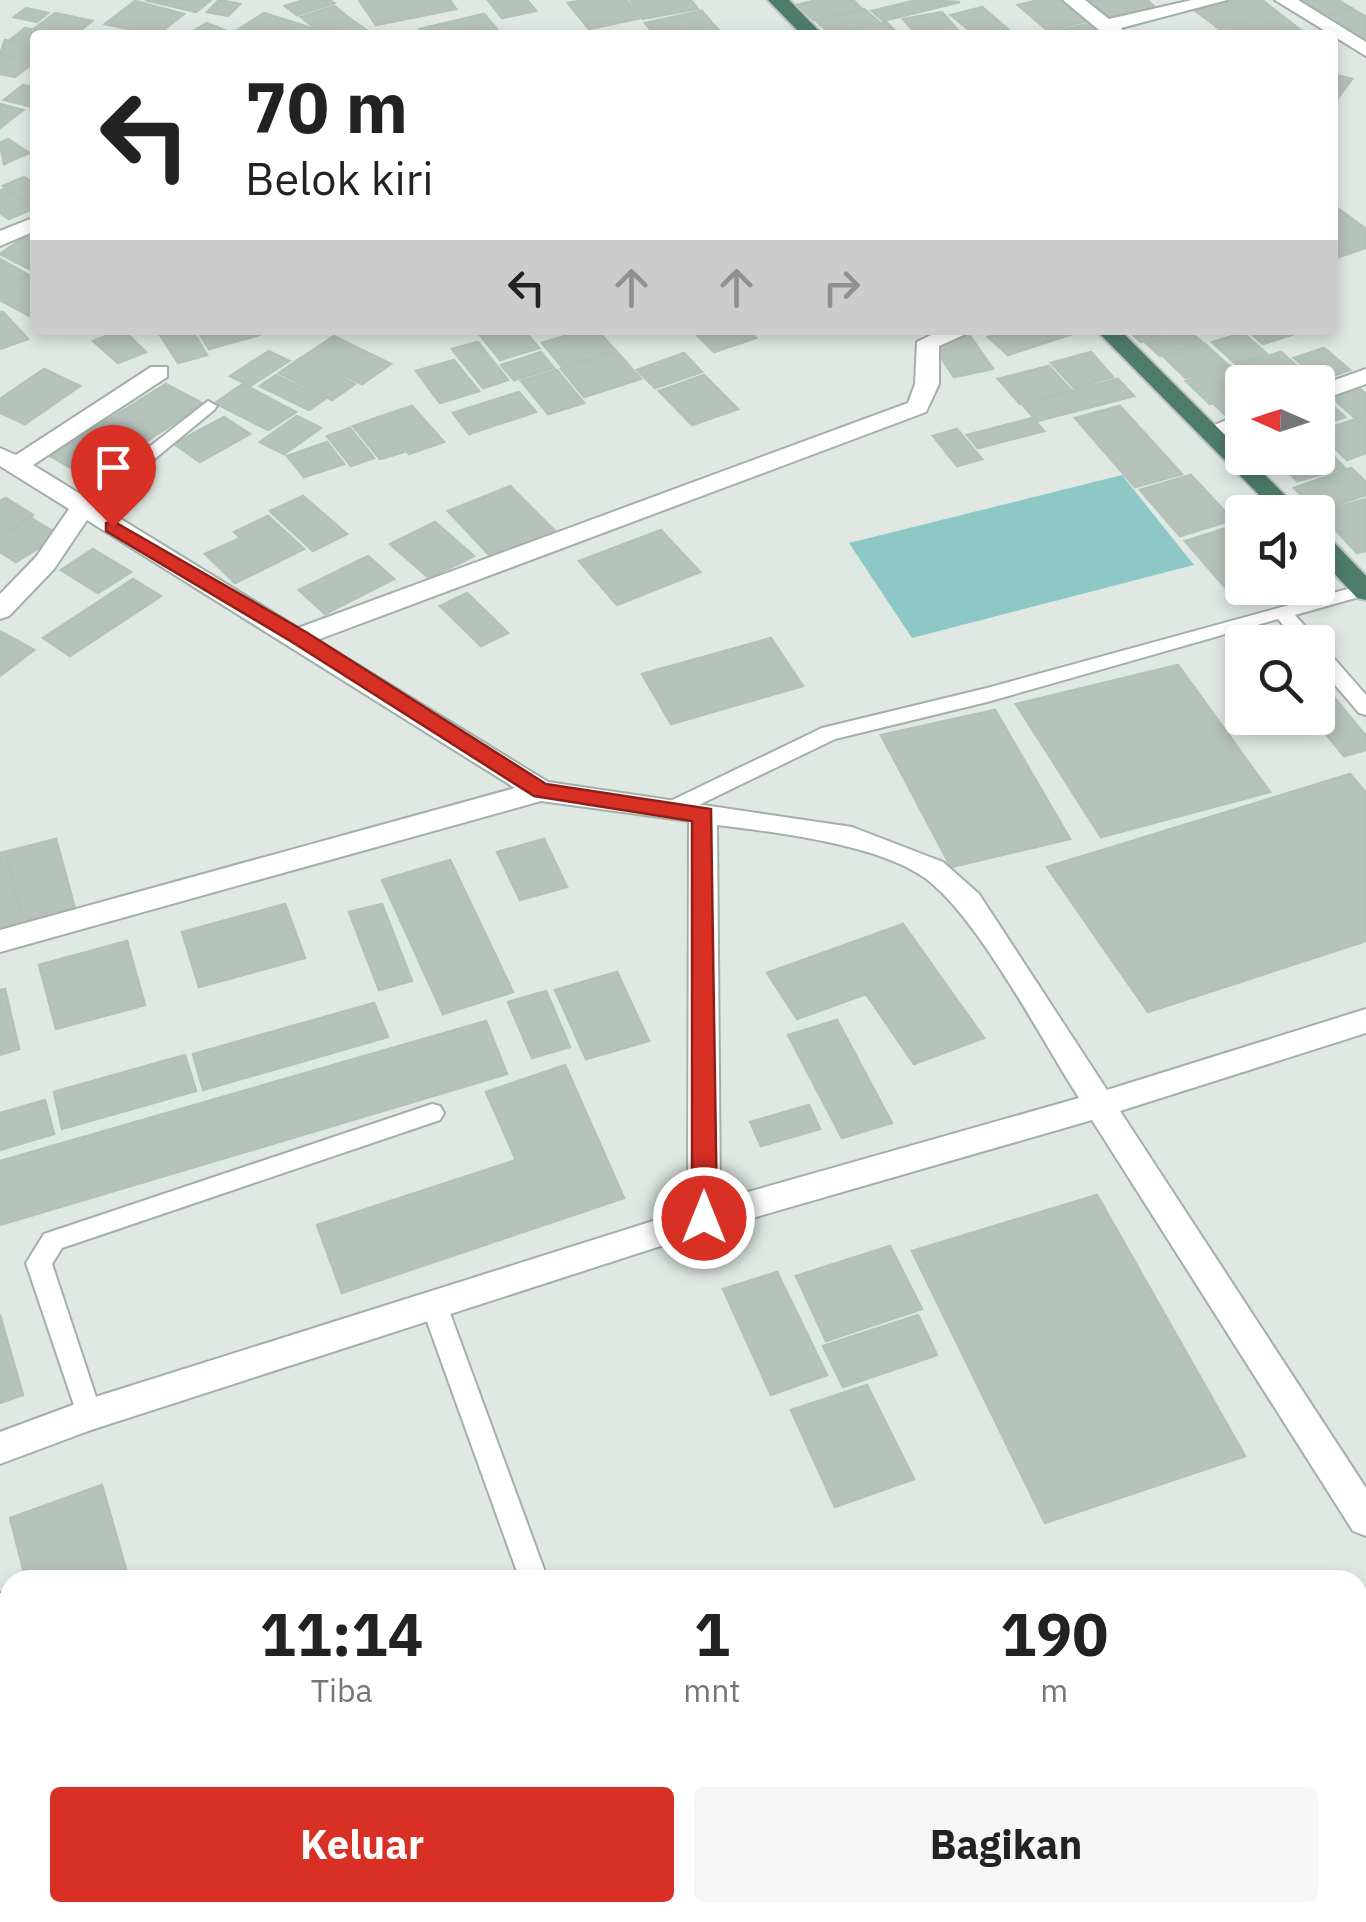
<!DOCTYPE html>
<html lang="id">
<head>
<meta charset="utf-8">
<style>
	body { margin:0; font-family:"IBM Plex Sans",sans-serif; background:#f6f6f6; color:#222; height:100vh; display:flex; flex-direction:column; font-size:38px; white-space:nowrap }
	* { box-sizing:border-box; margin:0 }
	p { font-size:32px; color:#767676 }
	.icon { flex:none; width:55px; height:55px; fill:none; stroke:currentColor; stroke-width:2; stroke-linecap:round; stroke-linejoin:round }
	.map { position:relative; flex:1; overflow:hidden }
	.drawer { position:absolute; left:0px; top:1570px; width:1368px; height:352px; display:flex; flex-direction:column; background:#fff; border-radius:30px 30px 0 0; box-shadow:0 5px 15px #0003 }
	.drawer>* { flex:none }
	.banner { position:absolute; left:30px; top:30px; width:1308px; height:305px; border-radius:10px; box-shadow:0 5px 15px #0003; background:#fff; color:#222; overflow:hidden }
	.needle { width:65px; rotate:273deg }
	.controls { position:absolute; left:1225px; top:365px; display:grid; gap:20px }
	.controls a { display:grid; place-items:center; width:110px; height:110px; border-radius:10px; background:#fff; box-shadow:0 5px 15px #0003; font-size:50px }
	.pin { position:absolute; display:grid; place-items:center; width:85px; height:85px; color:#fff; margin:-102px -42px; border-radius:50% 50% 50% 0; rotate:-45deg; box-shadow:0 0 10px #0007 }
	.pin .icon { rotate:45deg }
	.me { position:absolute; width:110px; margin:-55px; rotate:0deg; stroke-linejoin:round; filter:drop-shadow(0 0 8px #0008) }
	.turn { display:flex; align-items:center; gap:35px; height:210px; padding:0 50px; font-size:45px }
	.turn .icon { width:130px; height:130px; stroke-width:2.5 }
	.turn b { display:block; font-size:70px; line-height:85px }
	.lanes { display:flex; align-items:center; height:95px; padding:0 50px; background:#0003; justify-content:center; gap:50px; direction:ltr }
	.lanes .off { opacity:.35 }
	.eta { display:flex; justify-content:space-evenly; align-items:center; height:170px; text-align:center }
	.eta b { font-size:60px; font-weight:700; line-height:70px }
	.cta { display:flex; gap:20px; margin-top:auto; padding:20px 50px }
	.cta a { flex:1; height:115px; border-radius:10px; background:#d93025; color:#fff; font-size:40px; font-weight:700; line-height:115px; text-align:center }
	.cta a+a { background:#f6f6f6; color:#222 }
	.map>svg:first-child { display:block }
</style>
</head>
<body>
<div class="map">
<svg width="1366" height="1922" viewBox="0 0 1366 1922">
	<rect width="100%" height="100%" fill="#dfe8e3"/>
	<path fill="#8dc8c7" d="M1122 475 1194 565 912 638 849 543Z"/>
	<g fill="#b5c3bb" stroke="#b2c1b9" stroke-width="2.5">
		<path d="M145 0H207L210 1 196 12Z"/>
		<path d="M219 0 240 4 228 16 207 12Z"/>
		<path d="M304 0H330L334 3 297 15 285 6Z"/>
		<path d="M359 0H450L456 9 376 25Z"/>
		<path d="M488 0H527L536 11 502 18Z"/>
		<path d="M585 0H626L641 18 589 29 568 3Z"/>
		<path d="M630 0H691L698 9 643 19Z"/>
		<path d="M817 0H853L862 9 814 20 797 5Z"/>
		<path d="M917 0 960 2 883 21 872 11Z"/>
		<path d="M1039 0H1061L1087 21 1048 31 1018 5Z"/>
		<path d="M1080 0H1113L1130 13 1103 20Z"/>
		<path d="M1113 0H1147L1155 7 1130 13Z"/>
		<path d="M1229 0H1262L1277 12 1217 27 1193 9Z"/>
		<path d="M1290 0H1338L1351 8 1321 19Z"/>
		<path d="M135 1 184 14 157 35 105 24Z"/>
		<path d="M334 6 353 21 320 32 301 17Z"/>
		<path d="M982 7 1015 35H975L951 15Z"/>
		<path d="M26 8 48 13 37 22 14 17Z"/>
		<path d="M1351 8 1366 17V43L1321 19Z"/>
		<path d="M864 9 879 22 830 34 816 21Z"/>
		<path d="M702 11 713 24 655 35 645 23Z"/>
		<path d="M942 12 962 35H917L903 19Z"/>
		<path d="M1277 12 1307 35H1227L1217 27Z"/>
		<path d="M55 13 92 21 75 35 34 29Z"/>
		<path d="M264 13 314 29 305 35 236 31Z"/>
		<path d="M484 14 502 35H425L420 29Z"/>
		<path d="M355 22 369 32 316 35Z"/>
		<path d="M886 22 899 35 836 34Z"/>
		<path d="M207 23 235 35 188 34Z"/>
		<path d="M1087 24 1101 35H1041Z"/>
		<path d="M714 25 723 35H666Z"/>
		<path d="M25 28 53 35H35V46L10 40Z"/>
		<path d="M5 40 35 47V62L0 54Z"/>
		<path d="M0 55 33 63 15 77 0 74Z"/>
		<path d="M1332 74 1352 79 1332 106Z"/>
		<path d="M23 85 35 88 33 107 4 100Z"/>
		<path d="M0 104 23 110 0 128Z"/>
		<path d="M8 139 29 153 4 164 0 143Z"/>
		<path d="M24 177 35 184 33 207 3 186Z"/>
		<path d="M4 189 32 209 9 219 0 213V191Z"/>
		<path d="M1332 204 1366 229V248L1332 259Z"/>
		<path d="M26 236 35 240V272L0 254Z"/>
		<path d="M0 259 27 274 0 289Z"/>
		<path d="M29 275 35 278V319L0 300V292Z"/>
		<path d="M0 312H3L28 339 0 349Z"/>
		<path d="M123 330 146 352 118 363 93 341Z"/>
		<path d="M176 330H192L207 355 178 363 160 335Z"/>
		<path d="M197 330H255L259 335 209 349Z"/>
		<path d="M476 330H524L539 348 500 360Z"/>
		<path d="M584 330H597L616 351 562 367 542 343Z"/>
		<path d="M692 330H748L756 338 714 352Z"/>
		<path d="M1010 330H1071L1075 333 1008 355 988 337Z"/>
		<path d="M1128 330H1178L1141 342Z"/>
		<path d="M1187 330 1203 343 1160 356 1146 343Z"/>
		<path d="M1247 330H1307L1263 344Z"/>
		<path d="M1243 333 1267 354 1236 364 1212 342Z"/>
		<path d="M334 336 391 364 362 384 304 356Z"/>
		<path d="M970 336 993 369 954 377 931 343Z"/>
		<path d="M478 342 508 380 483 388 452 349Z"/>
		<path d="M1205 344 1228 365 1186 378 1164 357Z"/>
		<path d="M1324 348 1350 370 1320 380 1294 358Z"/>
		<path d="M269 351 289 361 250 386 230 376Z"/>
		<path d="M541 352 554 368 514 380 501 365Z"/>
		<path d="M617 352 641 379 584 397 561 369Z"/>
		<path d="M1091 352 1113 377 1074 388 1051 363Z"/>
		<path d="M1281 352 1303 371 1254 382 1236 366Z"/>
		<path d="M684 353 702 372 655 388 637 370Z"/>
		<path d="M302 357 355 384 332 400 279 373Z"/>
		<path d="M454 360 479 391 440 403 416 371Z"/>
		<path d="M1049 366 1071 390 1020 404 998 379Z"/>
		<path d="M1231 366 1249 382H1242V393L1210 404 1186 381Z"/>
		<path d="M44 369 80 386 25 424 0 413V399Z"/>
		<path d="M557 370 584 403 548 414 521 381Z"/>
		<path d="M276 375 325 399 309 410 260 386Z"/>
		<path d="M704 375 738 409 692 425 659 391Z"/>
		<path d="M1118 379 1134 396 1037 421 1022 404Z"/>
		<path d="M1353 383 1366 394V428L1326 392Z"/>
		<path d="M166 384 204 404 89 478 50 456Z"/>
		<path d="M243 384 296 412 268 430 215 403Z"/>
		<path d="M519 392 536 412 469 434 453 413Z"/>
		<path d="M1242 396V417L1232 421 1215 405Z"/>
		<path d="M1323 397 1345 417 1318 426V399Z"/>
		<path d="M412 406 444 442 409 454 378 417Z"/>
		<path d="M1120 406 1182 474 1135 487 1075 418Z"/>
		<path d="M297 416 321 428 284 454 260 442Z"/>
		<path d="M224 417 250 434 200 462 174 444Z"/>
		<path d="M376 418 404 452 380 459 353 426Z"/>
		<path d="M1033 418 1044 431 978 448 967 435Z"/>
		<path d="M1356 419 1366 428V453L1347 460 1318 432Z"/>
		<path d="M350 428 374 458 351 466 327 436Z"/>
		<path d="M957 429 982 459 957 466 933 436Z"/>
		<path d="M1318 440 1345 468 1297 481 1275 458H1318Z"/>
		<path d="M327 442 344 464 304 477 287 456Z"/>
		<path d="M1351 468 1366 482V495L1318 511 1294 488Z"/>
		<path d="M1191 475 1233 520 1180 536 1140 490Z"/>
		<path d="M510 486 558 534 494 560 448 511Z"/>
		<path d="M303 496 347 534 313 551 270 511Z"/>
		<path d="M6 498 33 515 0 536V501Z"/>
		<path d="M1366 499V551L1357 553 1319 512Z"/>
		<path d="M268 516 304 549 270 566 234 532Z"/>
		<path d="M31 518 59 535 16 562 0 552V538Z"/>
		<path d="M435 522 474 556 429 578 390 544Z"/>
		<path d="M1236 525 1242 532V588H1253L1231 594 1185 541Z"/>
		<path d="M661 530 700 572 617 605 579 561Z"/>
		<path d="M238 539 268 567 235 583 205 554Z"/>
		<path d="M93 549 131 572 98 593 61 570Z"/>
		<path d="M368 556 394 579 325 614 299 590Z"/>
		<path d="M133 579 161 596 70 656 43 638Z"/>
		<path d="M467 593 508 633 481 646 440 606Z"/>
		<path d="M0 631 34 650 0 676Z"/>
		<path d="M771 638 803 686 671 724 642 674Z"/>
		<path d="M1178 665 1270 792 1101 837 1016 704Z"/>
		<path d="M1318 678 1366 736V750L1344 756 1313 718H1318Z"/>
		<path d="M995 710 1070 839 951 867 881 735Z"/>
		<path d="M1350 774 1366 793V941L1148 1012 1047 867Z"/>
		<path d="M56 839 75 908 23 922 5 852Z"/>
		<path d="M544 839 567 887 520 900 497 852Z"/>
		<path d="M5 852 23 922 0 927V853Z"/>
		<path d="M450 860 513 992 443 1014 382 880Z"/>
		<path d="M285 904 305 958 199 987 182 932Z"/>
		<path d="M382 904 412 981 379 990 349 912Z"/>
		<path d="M903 924 984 1038 914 1064 866 994 797 1019 767 973Z"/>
		<path d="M127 941 145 1005 56 1029 39 965Z"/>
		<path d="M617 972 649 1041 586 1059 555 990Z"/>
		<path d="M5 989 19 1049 0 1055V990Z"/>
		<path d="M546 991 570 1047 532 1058 508 1002Z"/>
		<path d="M374 1003 388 1037 203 1090 193 1054Z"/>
		<path d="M837 1020 892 1123 842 1138 788 1035Z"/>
		<path d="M486 1021 507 1074 0 1225V1161Z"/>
		<path d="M185 1055 196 1091 62 1129 54 1092Z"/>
		<path d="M565 1065 624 1198 342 1293 317 1225 516 1160 486 1092Z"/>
		<path d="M45 1100 54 1134 0 1150V1113Z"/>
		<path d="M809 1105 820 1129 761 1146 750 1122Z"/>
		<path d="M1097 1195 1245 1456 1045 1523 912 1251Z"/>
		<path d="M890 1246 922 1309 826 1341 796 1276Z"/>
		<path d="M777 1272 827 1375 771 1395 723 1289Z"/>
		<path d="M0 1315 23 1395 0 1403Z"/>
		<path d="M918 1315 937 1355 843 1387 823 1346Z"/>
		<path d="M867 1385 914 1479 835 1507 791 1410Z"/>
		<path d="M102 1485 129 1580H26L10 1518Z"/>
		<path d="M131 1912H274L277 1922H134Z"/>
		<path d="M318 1912H451L454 1922H321Z"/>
	</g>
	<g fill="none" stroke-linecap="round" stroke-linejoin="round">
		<defs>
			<g id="service">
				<path d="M208 401 217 406 214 410 89 513H75V505Z"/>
				<path d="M1366 584V595L1295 615 1319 642 1318 644 1298 642 1278 619 987 702 835 739 678 815 670 818 659 810 662 805 822 728 987 688Z"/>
				<path d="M1318 646 1325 648 1366 695V715L1359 713 1318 665Z"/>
				<path d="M432 1104 440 1106 444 1113 440 1120 62 1248 52 1264 102 1415 98 1423 89 1427 80 1423 26 1263 44 1234Z"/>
				<path d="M434 1294 443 1297 447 1305 548 1580H520L421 1305 425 1297Z"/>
				<path d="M629 1912H659L661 1922H631Z"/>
				<path d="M1145 1912H1175L1179 1922H1149Z"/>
			</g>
			<g id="minor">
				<path d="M1063 0H1085L1109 19 1192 0H1227L1121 28 1127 35H1105Z"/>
				<path d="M1275 0H1298L1366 42V56Z"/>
				<path d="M35 217V231L0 246V231Z"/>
				<path d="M941 330H975L939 346V384L926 412 317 640 548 782 852 827 943 862 979 894 1107 1090 1366 1009V1033L1120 1111 1366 1488V1536L1353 1531 1092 1120 704 1232 91 1430 0 1464V1432L89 1399 688 1210 689 821 541 801 0 952V930L515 788 87 520 54 569 9 616 0 619V594L36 557 69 509 0 466V448L16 455 151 367H167V377L33 465 298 628 908 403 915 384 917 342ZM717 825C775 832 878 844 925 878 978 917 1041 1039 1079 1098L720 1200Z"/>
				<path d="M1366 369V384L1318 401V386Z"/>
				<path d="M1242 413V428L1213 438 1201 431Z"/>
				<path d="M0 1593 10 1597V1682L0 1678Z"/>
				<path d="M37 1912H77L79 1922H39Z"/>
			</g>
			<g id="trunk">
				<path d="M768 0H789L823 35H802Z"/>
				<path d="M1096 330H1120L1302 512H1276Z"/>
				<path d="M1318 533 1327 535 1366 576V600L1357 598 1318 556Z"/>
			</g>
		</defs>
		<use href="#service" stroke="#a3afa9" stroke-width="4"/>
		<use href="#minor" stroke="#a3afa9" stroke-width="4"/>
		<use href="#trunk" stroke="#bdc3c0" stroke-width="4"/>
		<use href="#service" fill="#fff" fill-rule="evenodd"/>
		<use href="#minor" fill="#fff" fill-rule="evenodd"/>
		<use href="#trunk" fill="#4e7c6a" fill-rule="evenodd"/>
	</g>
	<path fill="#d93025" stroke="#8d1f18" stroke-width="2.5" d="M113 521 306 632 546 784 711 809 717 1218 713 1225 704 1228 692 1218V821L534 796 292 642 106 531V523Z"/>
</svg>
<div class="controls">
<a><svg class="needle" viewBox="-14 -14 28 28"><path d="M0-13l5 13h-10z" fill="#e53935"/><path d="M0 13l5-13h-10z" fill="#767676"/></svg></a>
<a><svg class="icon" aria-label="sound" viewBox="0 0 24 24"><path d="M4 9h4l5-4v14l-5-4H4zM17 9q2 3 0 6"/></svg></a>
<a><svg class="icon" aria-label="search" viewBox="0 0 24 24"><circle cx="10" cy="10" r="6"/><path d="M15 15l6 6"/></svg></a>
</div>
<div class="pin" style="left:113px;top:527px;background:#d93025"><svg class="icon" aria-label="arrive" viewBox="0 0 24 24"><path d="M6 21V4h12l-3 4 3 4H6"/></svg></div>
<svg class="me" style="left:704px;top:1218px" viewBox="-20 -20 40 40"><circle r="17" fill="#d93025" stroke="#fff" stroke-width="3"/><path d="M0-11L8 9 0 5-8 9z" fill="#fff"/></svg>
<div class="banner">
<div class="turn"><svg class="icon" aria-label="left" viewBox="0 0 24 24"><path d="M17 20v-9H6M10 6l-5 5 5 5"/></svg><div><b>70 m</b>Belok kiri</div></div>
<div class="lanes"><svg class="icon" aria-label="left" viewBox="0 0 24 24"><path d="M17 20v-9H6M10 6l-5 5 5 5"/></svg><svg class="icon off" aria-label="ahead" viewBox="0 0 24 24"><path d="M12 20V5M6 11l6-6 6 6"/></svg><svg class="icon off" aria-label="ahead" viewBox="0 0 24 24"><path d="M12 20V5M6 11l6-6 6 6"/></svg><svg class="icon off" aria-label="right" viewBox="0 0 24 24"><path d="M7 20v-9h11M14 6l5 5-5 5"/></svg></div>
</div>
<section class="drawer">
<div class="eta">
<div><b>11:14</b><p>Tiba</p></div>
<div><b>1</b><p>mnt</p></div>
<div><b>190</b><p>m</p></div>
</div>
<div class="cta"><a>Keluar</a><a>Bagikan</a></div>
</section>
</div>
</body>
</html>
